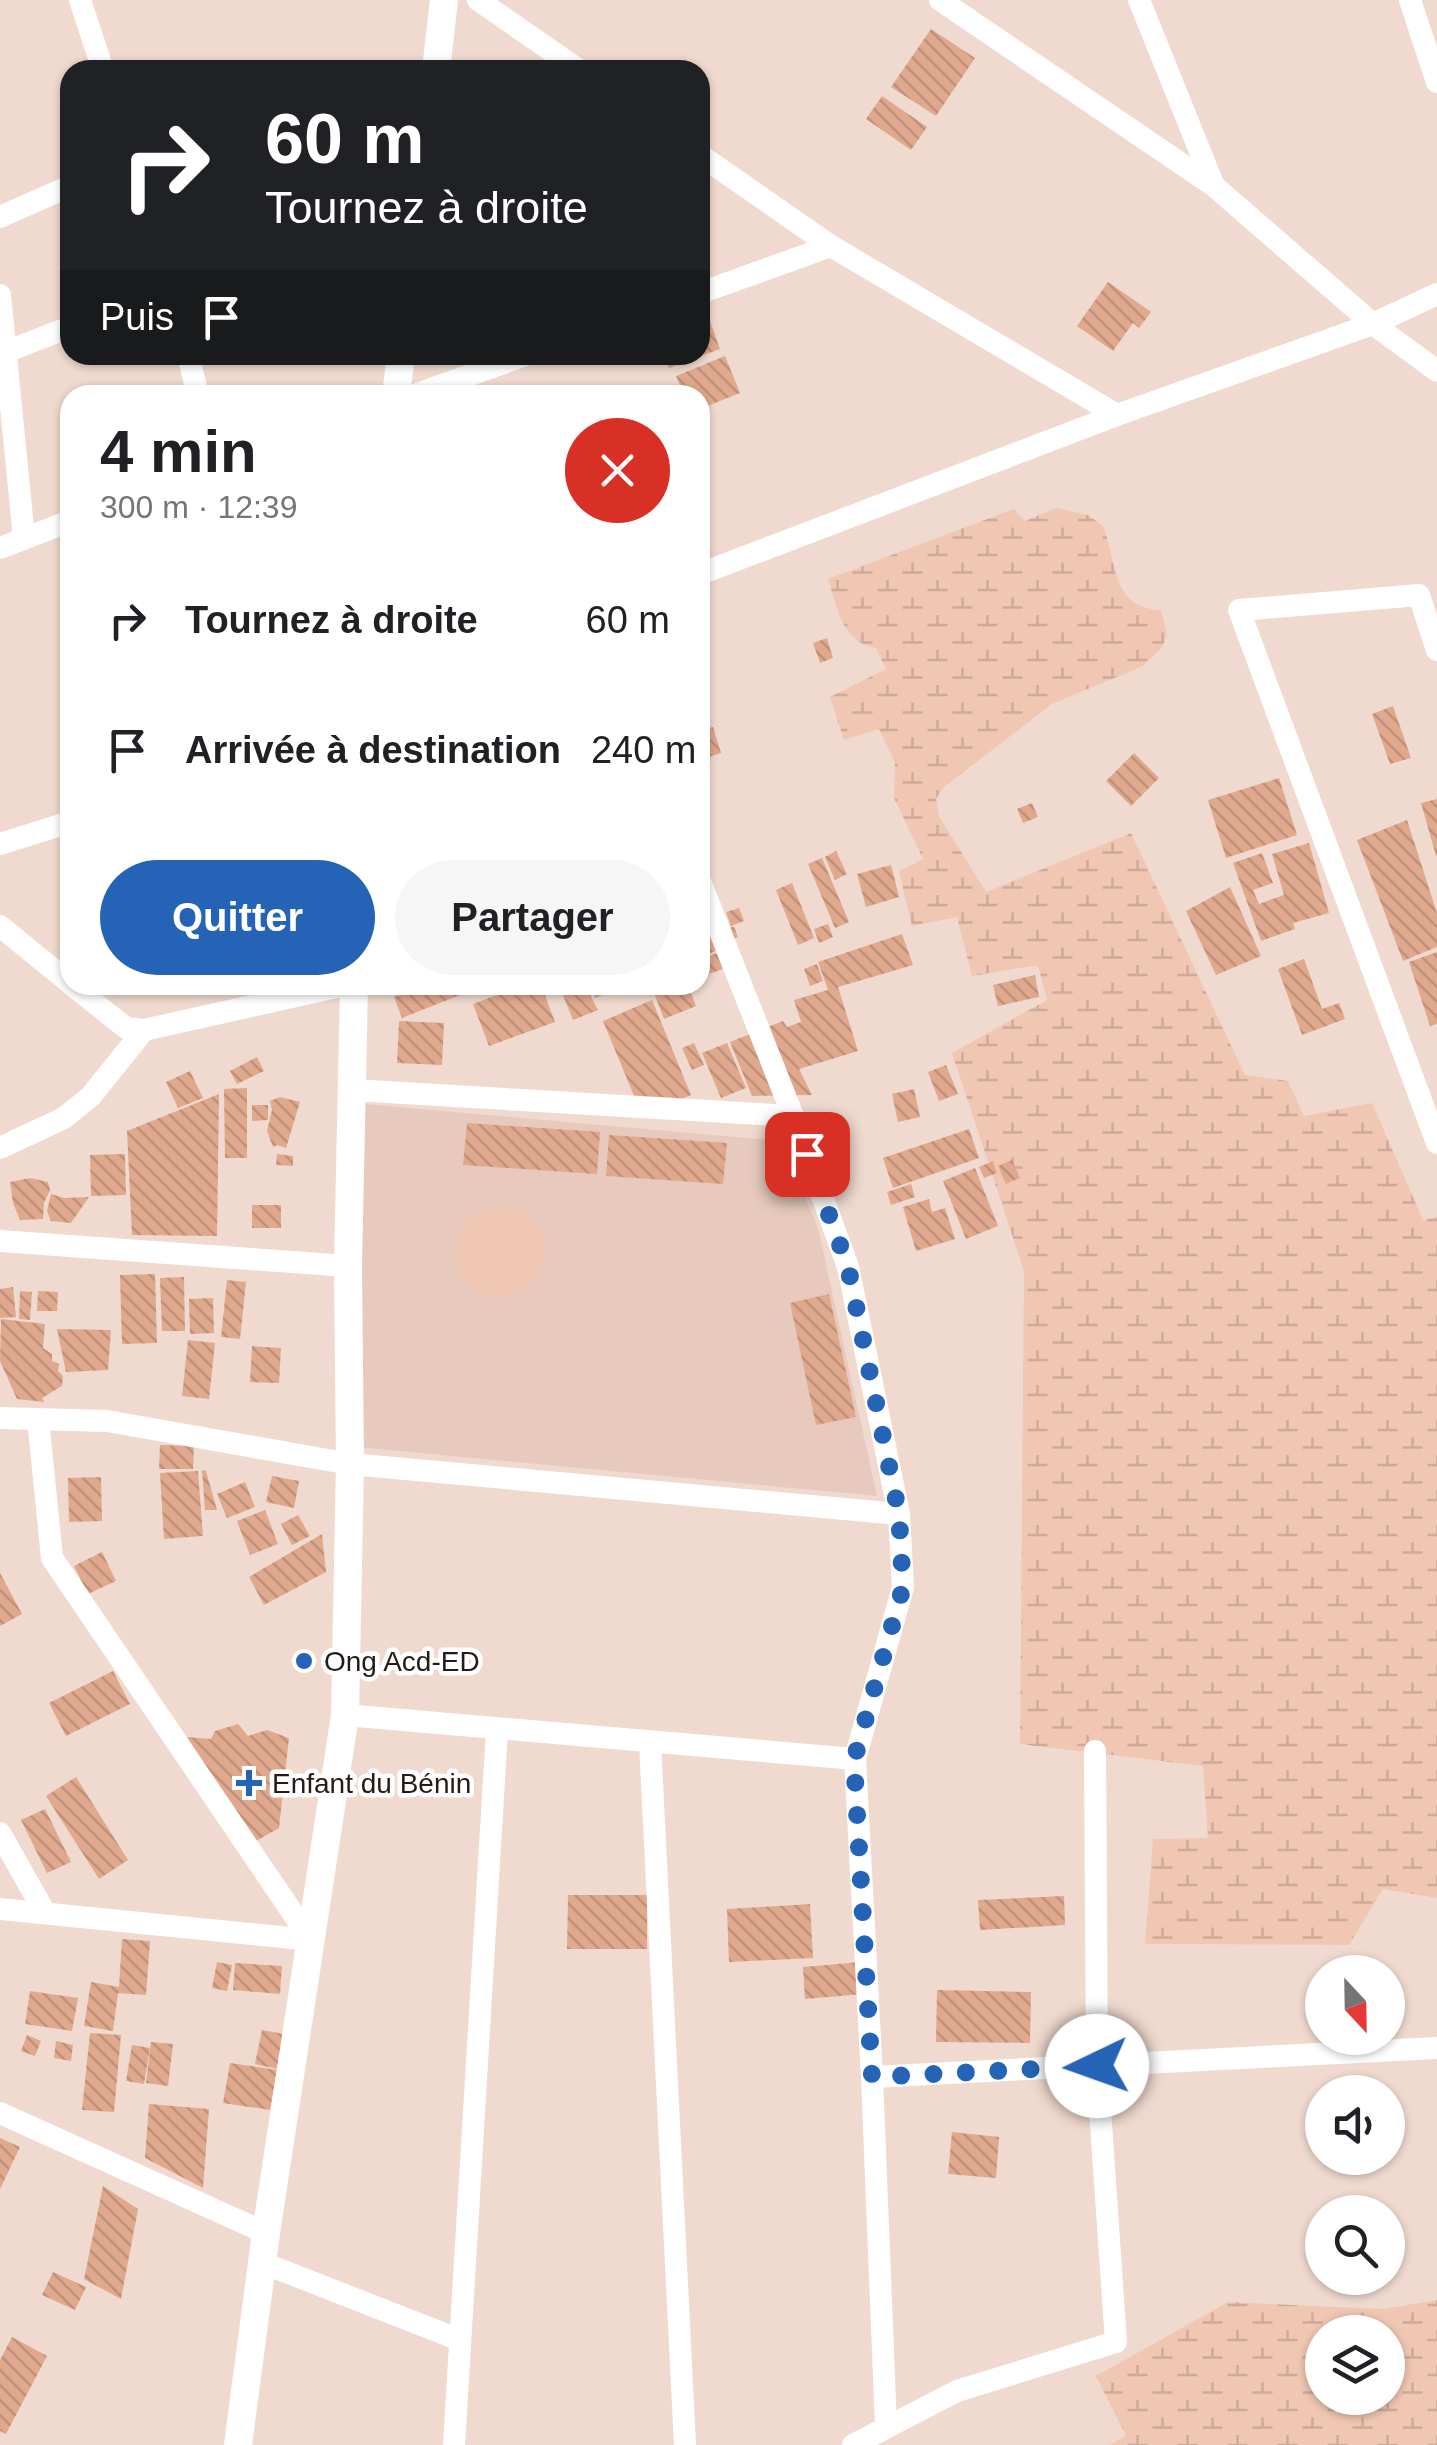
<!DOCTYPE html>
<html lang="fr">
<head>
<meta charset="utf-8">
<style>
	body { margin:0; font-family:Helvetica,sans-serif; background:#f6f6f6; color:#202124; height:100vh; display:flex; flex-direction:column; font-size:38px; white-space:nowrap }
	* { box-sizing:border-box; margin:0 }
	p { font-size:32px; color:#757577 }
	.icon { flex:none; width:55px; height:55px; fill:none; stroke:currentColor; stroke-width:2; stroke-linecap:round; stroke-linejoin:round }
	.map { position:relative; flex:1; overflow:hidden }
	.details { position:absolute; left:60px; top:385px; width:650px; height:610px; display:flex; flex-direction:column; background:#fff; border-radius:30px; box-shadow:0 2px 8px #0004 }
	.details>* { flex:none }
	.hud { position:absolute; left:60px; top:60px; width:650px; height:305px; border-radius:30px; box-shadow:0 2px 8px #0004; background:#202124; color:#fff; overflow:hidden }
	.needle { width:65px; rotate:158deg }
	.fabs { position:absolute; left:1305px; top:1955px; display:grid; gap:20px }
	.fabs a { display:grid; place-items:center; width:100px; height:100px; border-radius:50%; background:#fff; box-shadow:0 2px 8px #0004; font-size:50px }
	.pin { position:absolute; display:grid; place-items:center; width:85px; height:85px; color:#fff; margin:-42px; border-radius:20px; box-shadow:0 5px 15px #0006 }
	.me { position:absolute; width:110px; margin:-55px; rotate:267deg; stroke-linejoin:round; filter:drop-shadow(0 0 8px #0008) }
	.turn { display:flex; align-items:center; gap:35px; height:210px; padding:0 40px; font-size:45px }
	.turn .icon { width:130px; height:130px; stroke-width:2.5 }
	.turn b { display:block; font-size:70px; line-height:85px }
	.then { display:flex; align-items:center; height:95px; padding:0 40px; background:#0003; gap:20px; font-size:38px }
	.round { display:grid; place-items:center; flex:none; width:105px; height:105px; border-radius:52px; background:#f6f6f6 }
	.overview { display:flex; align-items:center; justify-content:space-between; height:170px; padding:0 40px }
	h1 { font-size:60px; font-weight:700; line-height:75px }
	.action { display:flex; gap:20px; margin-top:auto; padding:20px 40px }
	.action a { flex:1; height:115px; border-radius:60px; background:#2463b5; color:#fff; font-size:40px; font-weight:700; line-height:115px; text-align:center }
	.action a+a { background:#f6f6f6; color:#202124 }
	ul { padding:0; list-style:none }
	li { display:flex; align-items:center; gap:30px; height:130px; padding:0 40px }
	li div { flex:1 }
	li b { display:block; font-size:38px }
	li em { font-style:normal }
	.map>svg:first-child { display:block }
</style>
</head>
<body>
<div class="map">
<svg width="1437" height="2445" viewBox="0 0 1437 2445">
	<defs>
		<pattern id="wetland-marsh" width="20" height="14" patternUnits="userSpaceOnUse" patternTransform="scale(2.5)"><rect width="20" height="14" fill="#f0c7b3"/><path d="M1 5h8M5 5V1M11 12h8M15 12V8" fill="none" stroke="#ceaa99"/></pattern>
		<pattern id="building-back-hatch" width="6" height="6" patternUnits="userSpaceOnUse" patternTransform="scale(2.5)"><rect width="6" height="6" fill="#e0a98e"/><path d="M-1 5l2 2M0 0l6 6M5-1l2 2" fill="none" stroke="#c0917a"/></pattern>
	</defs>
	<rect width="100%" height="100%" fill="#f0dacf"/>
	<path fill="#e7cabd" d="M353 1103 781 1141 818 1228 877 1496 347 1446Z"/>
	<g fill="url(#wetland-marsh)" fill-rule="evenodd">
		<path d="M1056 508 1088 515 1103 526C1117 560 1110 608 1161 610L1167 636 1161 649 1143 666 1052 704 944 787 936 799 939 816 986 892 1131 833 1245 1075 1288 1081 1304 1116 1372 1103 1423 1220 1437 1217V1898L1383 1889 1349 1945 1145 1944 1153 1839 1208 1838 1203 1766 1020 1744 1024 1271 952 1053 1047 1000 1038 965 972 976 957 917 912 926 899 871 923 859 894 798 895 763 879 729 844 740 830 697 886 669 876 648C842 643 837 607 828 579L1014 509 1025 521Z"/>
		<path d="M1437 2300V2445H1109L1126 2436 1096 2376 1228 2302 1383 2309ZM1322 2332H1388V2398H1322Z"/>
	</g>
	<circle fill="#f0c7b3" cx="500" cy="1251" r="45"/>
	<g fill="url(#building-back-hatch)">
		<path d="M931 29 975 58 936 116 891 87Z"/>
		<path d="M882 96 927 127 911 150 866 119Z"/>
		<path d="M1108 282 1151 312 1139 328 1133 323 1113 351 1077 326Z"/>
		<path d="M706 310 720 349 669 368 664 355H700V312Z"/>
		<path d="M725 356 740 393 700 409V395H684L676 376Z"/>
		<path d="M827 638 833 658 820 663 813 643Z"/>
		<path d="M1393 706 1411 758 1390 764 1372 714Z"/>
		<path d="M713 727 721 753 700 760V731Z"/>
		<path d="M1134 753 1159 778 1131 806 1106 781Z"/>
		<path d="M1279 778 1297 835 1226 858 1208 800Z"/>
		<path d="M1437 799V856H1436L1421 803Z"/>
		<path d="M1032 803 1038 817 1023 823 1017 809Z"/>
		<path d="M1407 820 1437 913V947L1403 961 1357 840Z"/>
		<path d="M1309 843 1329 913 1293 923 1295 929 1261 941 1233 863 1262 853 1273 883 1253 890 1259 904 1284 895 1272 854Z"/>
		<path d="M836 851 847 874 835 880 825 857Z"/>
		<path d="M822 858 849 922 835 928 808 864Z"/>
		<path d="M891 865 899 897 866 907 857 874Z"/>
		<path d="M792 883 814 938 798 945 776 890Z"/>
		<path d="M1230 887 1261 956 1216 975 1186 911Z"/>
		<path d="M739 908 744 921 731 926 726 912Z"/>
		<path d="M717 912 724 928 734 927 738 937 730 941 731 944 700 958V919Z"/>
		<path d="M828 924 833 937 819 943 814 929Z"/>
		<path d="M902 934 913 965 838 987 858 1051 799 1069 812 1095 752 1096 730 1042 783 1021 787 1027 801 1022 794 1000 828 990 818 962Z"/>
		<path d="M1437 952V1024L1430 1026 1409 962Z"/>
		<path d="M717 953 723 969 709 974 704 958Z"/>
		<path d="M1304 959 1322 1009 1339 1003 1345 1019 1302 1035 1278 969Z"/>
		<path d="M817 964 823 981 810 986 804 969Z"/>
		<path d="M1035 975 1039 997 998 1006 993 985Z"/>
		<path d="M425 985H468L470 991 402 1018 394 997Z"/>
		<path d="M524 985H541L555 1022 489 1046 473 1004Z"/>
		<path d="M559 985H585L598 1010 573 1020Z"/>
		<path d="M589 985H627L595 998Z"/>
		<path d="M651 985H688L696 1006 664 1019Z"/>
		<path d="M652 1000 691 1095 642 1115 603 1021Z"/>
		<path d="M399 1021 444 1023 442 1065 397 1063Z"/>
		<path d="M694 1043 704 1065 692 1070 682 1048Z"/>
		<path d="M727 1043 746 1088 721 1098 702 1053Z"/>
		<path d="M257 1057 264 1071 237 1084 230 1071Z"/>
		<path d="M946 1065 958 1094 939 1101 928 1072Z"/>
		<path d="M190 1071 203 1098 178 1108 166 1082Z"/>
		<path d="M247 1088V1158H225L224 1089Z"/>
		<path d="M914 1089 920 1117 898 1122 892 1094Z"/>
		<path d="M219 1094 217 1236 132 1235 127 1131Z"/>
		<path d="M280 1097 300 1102 286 1148 277 1145 273 1147 267 1131 272 1110 270 1101Z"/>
		<path d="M252 1105H268V1120L252 1121Z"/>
		<path d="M467 1123 600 1132 597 1174 463 1165Z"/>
		<path d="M969 1129 979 1158 893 1188 883 1158Z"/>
		<path d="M609 1135 727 1143 723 1184 606 1176Z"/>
		<path d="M125 1154 126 1195 91 1196 90 1155Z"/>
		<path d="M277 1154 293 1156V1166L276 1165Z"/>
		<path d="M1012 1160 1020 1178 1006 1184 998 1166Z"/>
		<path d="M993 1161 997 1173 984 1178 979 1167Z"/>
		<path d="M975 1168 998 1226 966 1239 943 1181Z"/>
		<path d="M30 1178 48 1182 50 1190 44 1203 43 1219 20 1220 13 1203 10 1182Z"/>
		<path d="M911 1184 915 1197 891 1205 887 1192Z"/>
		<path d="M51 1194 64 1198 89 1197 71 1223 51 1221 47 1211Z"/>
		<path d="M929 1199 932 1212 945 1208 955 1239 916 1251 903 1207Z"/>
		<rect x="252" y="1205" width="29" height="23"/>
		<path d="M155 1274 157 1343 122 1344 120 1275Z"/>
		<path d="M184 1277 185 1331H162L160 1278Z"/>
		<path d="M227 1280 246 1282 240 1339 221 1337Z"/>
		<path d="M13 1287 16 1317 0 1318V1289Z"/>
		<path d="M20 1291 32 1292 30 1320 19 1319Z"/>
		<path d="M38 1291 58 1292 57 1311H37Z"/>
		<path d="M829 1294 856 1417 816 1425 790 1303Z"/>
		<path d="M213 1298 214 1333 190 1334 189 1299Z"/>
		<path d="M1 1319 45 1324 43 1348 52 1354V1361L59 1364 58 1371 63 1376 62 1386 42 1398 44 1402 17 1399 0 1361Z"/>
		<path d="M57 1329 111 1330 108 1370 66 1372Z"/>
		<path d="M188 1340 215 1343 209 1399 182 1396Z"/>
		<path d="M252 1346 281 1348 279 1383 250 1382Z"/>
		<path d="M160 1445 194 1446 193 1469H159Z"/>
		<path d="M202 1470 206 1471 217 1510H205Z"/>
		<path d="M198 1471 203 1536 164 1539 160 1473Z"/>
		<path d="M272 1476 299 1481 294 1508 266 1502Z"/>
		<path d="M101 1477 102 1521 69 1522 68 1478Z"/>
		<path d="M245 1482 255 1507 227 1518 217 1494Z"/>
		<path d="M265 1510 278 1544 250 1555 237 1521Z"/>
		<path d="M298 1515 310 1536 292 1545 281 1524Z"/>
		<path d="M322 1534 326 1572 264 1605 249 1577Z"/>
		<path d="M102 1552 116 1581 88 1594 74 1566Z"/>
		<path d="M0 1573 22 1614 0 1626Z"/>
		<path d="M113 1671 130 1704 66 1736 49 1703Z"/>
		<path d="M238 1724 248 1736 267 1730 289 1738 279 1828 249 1845 187 1737 211 1739 215 1731Z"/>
		<path d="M76 1777 128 1860 99 1879 46 1796Z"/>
		<path d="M45 1809 71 1862 47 1873 21 1820Z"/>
		<path d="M568 1895H647V1949H567Z"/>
		<path d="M1064 1896 1065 1925 980 1930 978 1900Z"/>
		<path d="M810 1904 813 1958 729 1962 727 1909Z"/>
		<path d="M122 1939 150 1941 146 1995 118 1993 113 2031 84 2026 91 1982 119 1987Z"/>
		<path d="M872 1961 875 1993 805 1999 803 1967Z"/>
		<path d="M217 1962 232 1965 227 1991 212 1988Z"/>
		<path d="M235 1963 282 1966 280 1994 233 1990Z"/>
		<path d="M937 1990 1031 1992 1030 2043 936 2042Z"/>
		<path d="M30 1991 78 1998 72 2031 25 2024Z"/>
		<path d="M262 2030 284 2034 277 2069 255 2064Z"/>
		<path d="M90 2033 121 2035 114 2112 82 2110Z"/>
		<path d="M27 2035 41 2041 35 2056 21 2051Z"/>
		<path d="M56 2041 73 2045 71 2061 54 2058Z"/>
		<path d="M151 2042 173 2044 168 2086 146 2083Z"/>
		<path d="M132 2045 150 2048 144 2084 126 2081Z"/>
		<path d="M230 2063 277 2070 270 2110 223 2103Z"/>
		<path d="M149 2104 209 2109 203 2188 145 2158Z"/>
		<path d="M952 2132 999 2137 996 2178 948 2174Z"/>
		<path d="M0 2138 20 2147 0 2189Z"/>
		<path d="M103 2186 138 2209 121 2299 84 2279Z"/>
		<path d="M53 2272 86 2287 75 2310 42 2295Z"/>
		<path d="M12 2337 47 2356 6 2434 0 2431V2360Z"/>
	</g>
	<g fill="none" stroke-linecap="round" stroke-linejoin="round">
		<g stroke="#fff" stroke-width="22">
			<path d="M80 0 103 70"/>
			<path d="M478 0 579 70"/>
			<path d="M940 0 1214 186 1373 324 1437 371"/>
			<path d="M1139 0 1214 186"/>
			<path d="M1410 0 1437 82"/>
			<path d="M700 155 831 246 1117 415"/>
			<path d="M0 217 70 186"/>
			<path d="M700 293 831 246"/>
			<path d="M0 295 24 538"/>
			<path d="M0 354 70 327"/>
			<path d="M188 355 198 395"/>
			<path d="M414 395 526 355"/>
			<path d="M0 548 70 521"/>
			<path d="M700 574 1117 415 1373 324 1437 294"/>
			<path d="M1437 650 1419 595 1239 610 1437 1143"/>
			<path d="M0 844 70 822"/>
			<path d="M700 881 793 1116 848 1267 899 1514 903 1587 855 1759 872 2077 886 2427"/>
			<path d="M0 926 70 983"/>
			<path d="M72 985 126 1028 144 1030 345 985"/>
			<path d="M353 1090 793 1116"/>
			<path d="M0 1148 64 1118 91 1096 144 1030"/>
			<path d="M0 1241 348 1266"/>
			<path d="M0 1418 107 1421 350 1464 899 1514"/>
			<path d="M38 1419 52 1558 311 1940"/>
			<path d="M345 1715 855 1759"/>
			<path d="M650 1742 685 2445"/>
			<path d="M0 1833 45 1913"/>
			<path d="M0 1909 311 1940"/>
			<path d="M872 2077 1437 2048"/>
			<path d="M0 2113 266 2233"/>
			<path d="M263 2263 460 2340"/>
			<path d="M454 2445 497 1730"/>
			<path d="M853 2445 957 2391 1116 2342 1097 2066 1095 1751"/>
		</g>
		<g stroke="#fff" stroke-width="28">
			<path d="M436 70 444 0"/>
			<path d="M396 395 401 355"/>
			<path d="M238 2445 266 2233 345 1715 350 1464 348 1266 354 985"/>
		</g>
	</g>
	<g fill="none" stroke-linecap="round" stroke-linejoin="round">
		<path stroke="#2463b5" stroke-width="18" stroke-dasharray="0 32.4" d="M807 1154 848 1267 899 1514 903 1587 854 1760 872 2077 1097 2066"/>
	</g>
	<g fill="#2463b5" stroke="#fff" stroke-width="4">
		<circle cx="304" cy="1661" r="10"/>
		<path d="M244 1768h10v10h10v10h-10v10h-10v-10h-10v-10h10z"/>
	</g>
	<g text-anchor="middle" stroke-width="9" stroke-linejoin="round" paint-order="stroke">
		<g font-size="28" fill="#231b17" stroke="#fff" text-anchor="start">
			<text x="324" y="1671">Ong Acd-ED</text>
			<text x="272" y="1793">Enfant du Bénin</text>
		</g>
	</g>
</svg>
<div class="fabs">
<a><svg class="needle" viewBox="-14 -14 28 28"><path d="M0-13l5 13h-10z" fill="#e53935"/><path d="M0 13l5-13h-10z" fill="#757577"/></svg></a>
<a><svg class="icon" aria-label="sound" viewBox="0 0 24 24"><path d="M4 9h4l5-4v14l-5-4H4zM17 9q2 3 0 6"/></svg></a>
<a><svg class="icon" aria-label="search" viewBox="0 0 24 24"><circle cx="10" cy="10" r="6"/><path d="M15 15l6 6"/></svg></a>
<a><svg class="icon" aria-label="layers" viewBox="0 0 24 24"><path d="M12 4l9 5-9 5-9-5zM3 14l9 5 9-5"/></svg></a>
</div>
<div class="pin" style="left:807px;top:1154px;background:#d93025"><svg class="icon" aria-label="arrive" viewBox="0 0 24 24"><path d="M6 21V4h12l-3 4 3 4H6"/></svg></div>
<svg class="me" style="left:1097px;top:2066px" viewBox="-20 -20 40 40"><circle r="19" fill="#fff"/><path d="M0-13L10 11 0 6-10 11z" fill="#2463b5"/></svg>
<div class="hud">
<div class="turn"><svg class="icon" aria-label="right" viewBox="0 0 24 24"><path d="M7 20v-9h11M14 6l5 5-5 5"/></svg><div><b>60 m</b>Tournez à droite</div></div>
<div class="then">Puis<svg class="icon" aria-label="arrive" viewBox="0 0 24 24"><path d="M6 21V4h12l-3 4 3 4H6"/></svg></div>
</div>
<section class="details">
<div class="overview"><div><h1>4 min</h1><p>300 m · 12:39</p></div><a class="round" style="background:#d93025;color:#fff"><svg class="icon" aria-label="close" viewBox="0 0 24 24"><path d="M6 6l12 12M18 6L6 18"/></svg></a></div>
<ul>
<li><svg class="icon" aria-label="right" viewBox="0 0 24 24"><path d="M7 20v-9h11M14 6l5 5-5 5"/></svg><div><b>Tournez à droite</b></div><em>60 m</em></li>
<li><svg class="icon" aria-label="arrive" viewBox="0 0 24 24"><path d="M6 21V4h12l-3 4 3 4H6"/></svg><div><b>Arrivée à destination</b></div><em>240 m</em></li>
</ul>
<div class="action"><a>Quitter</a><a>Partager</a></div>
</section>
</div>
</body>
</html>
